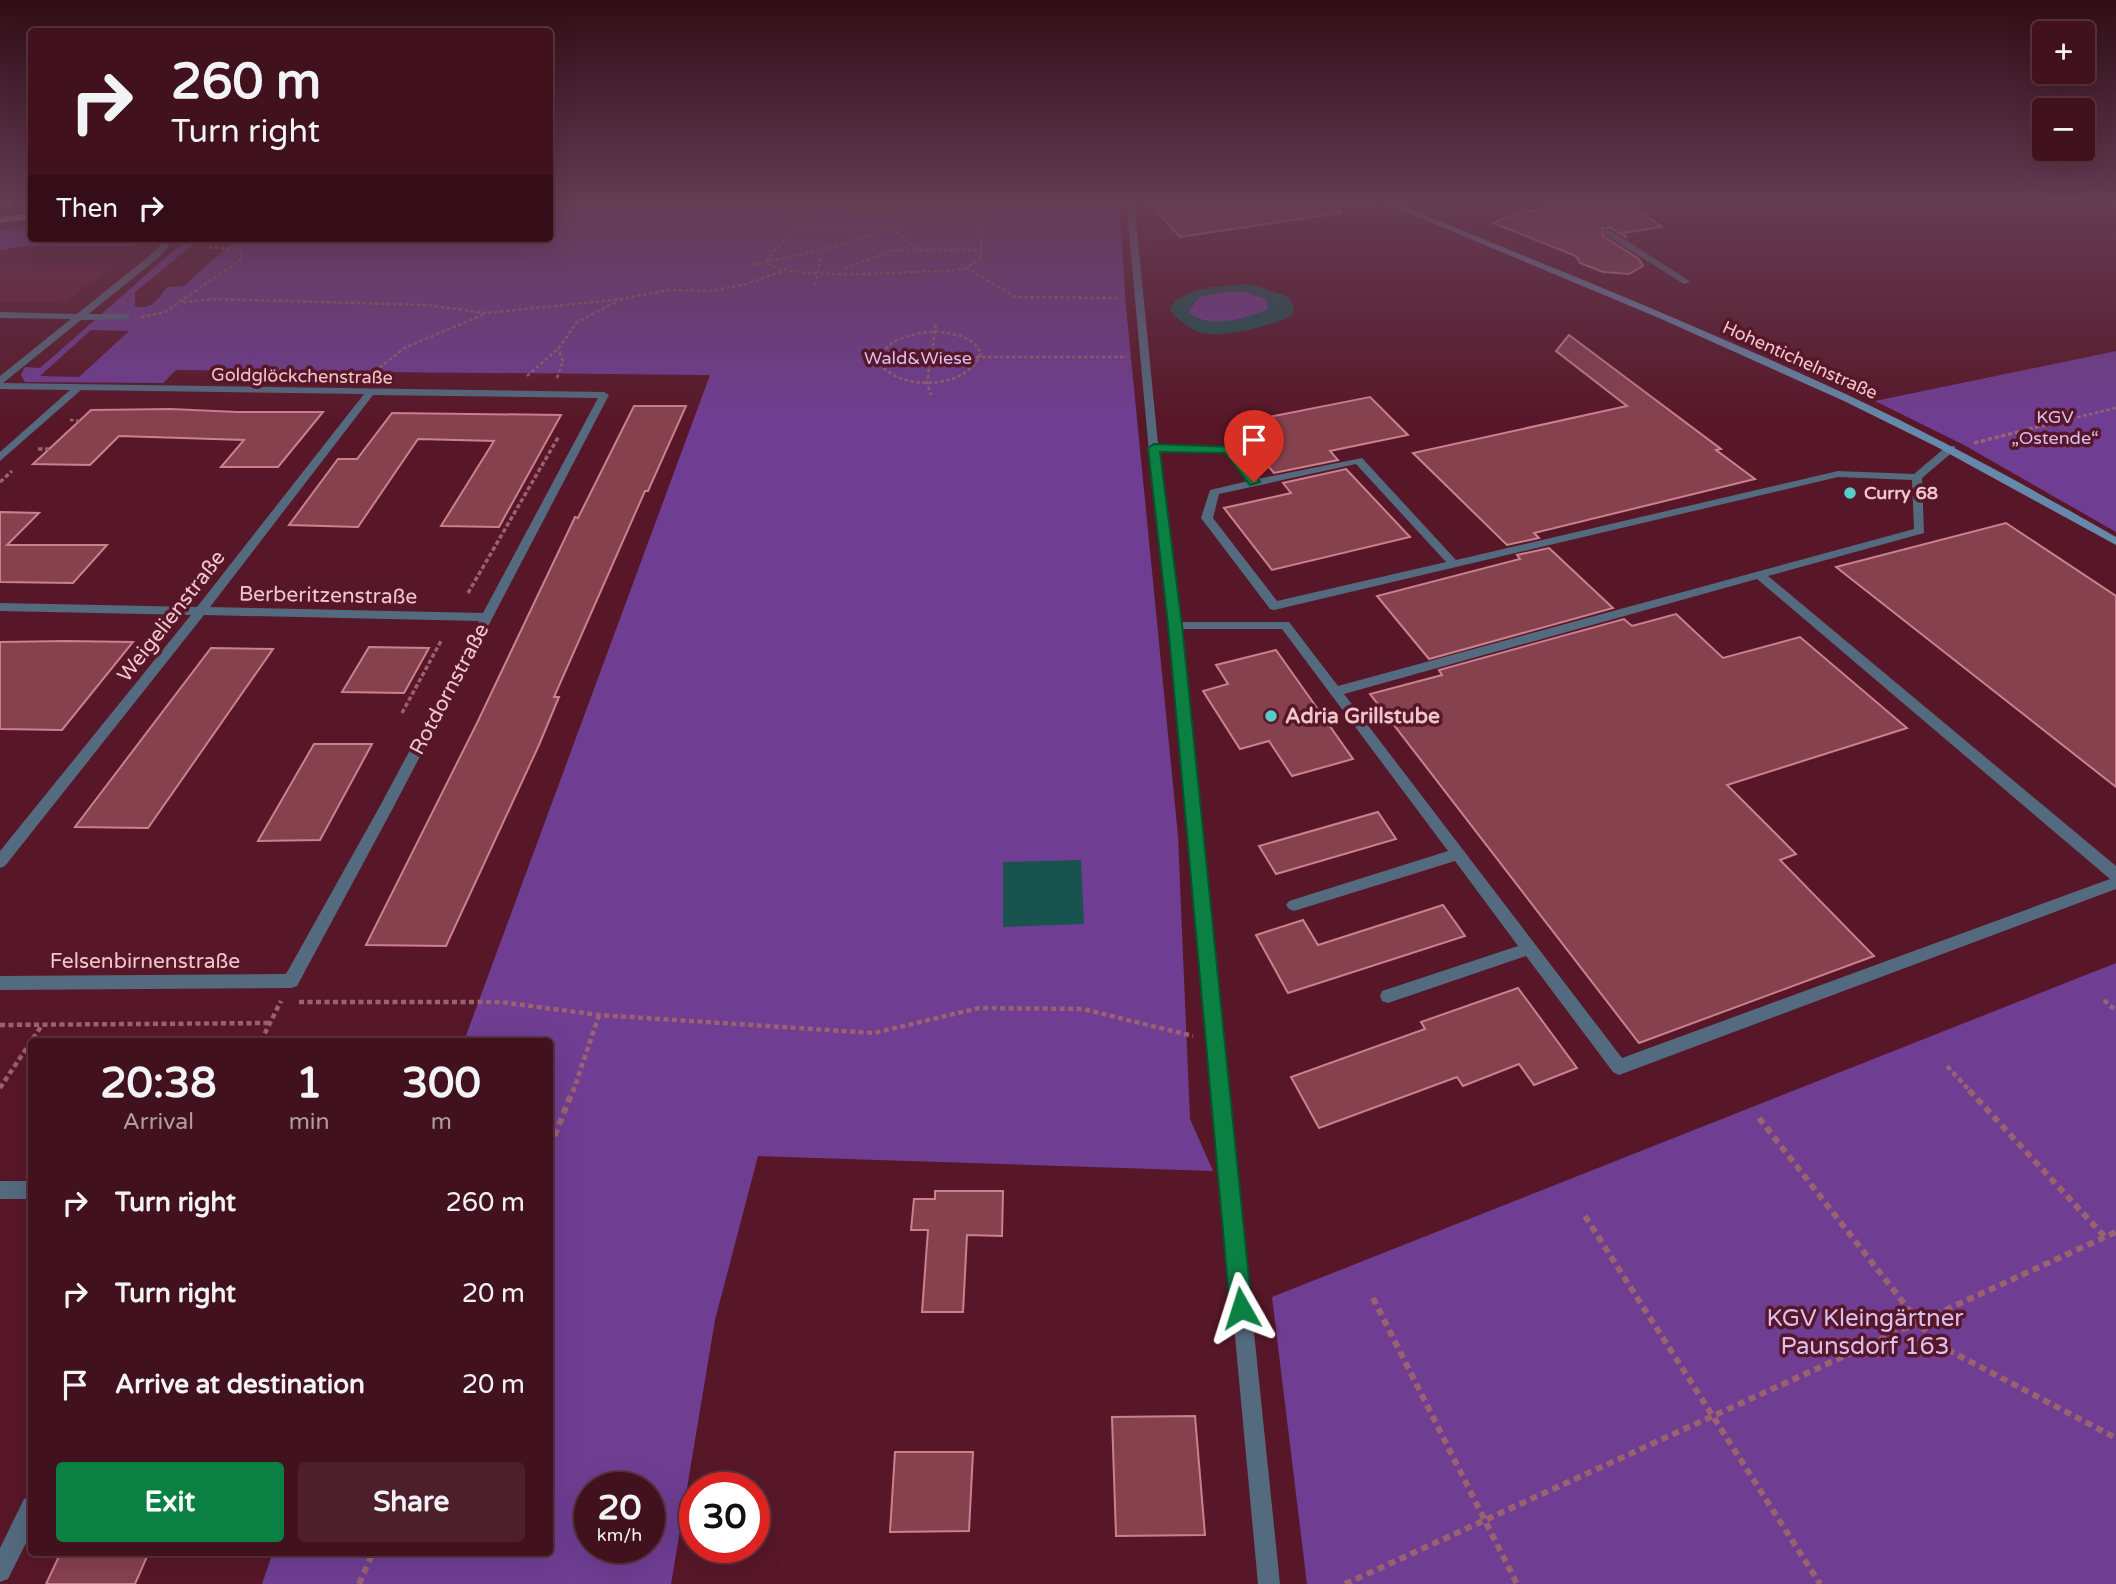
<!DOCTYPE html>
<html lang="en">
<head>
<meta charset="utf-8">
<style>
	body { margin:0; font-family:"Varela Round",sans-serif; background:#4c1f2b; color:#f1f3f6; height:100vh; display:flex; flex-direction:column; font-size:26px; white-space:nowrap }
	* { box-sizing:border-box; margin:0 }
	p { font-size:23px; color:#ae9da4 }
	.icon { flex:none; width:38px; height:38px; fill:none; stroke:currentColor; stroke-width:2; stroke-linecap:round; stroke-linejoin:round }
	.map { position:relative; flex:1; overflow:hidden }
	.side { position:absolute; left:28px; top:1038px; width:525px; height:518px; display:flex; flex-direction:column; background:#42111e; border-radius:7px; box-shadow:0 7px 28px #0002,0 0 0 2px #5a313c }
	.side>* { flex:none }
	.guide { position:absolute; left:28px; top:28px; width:525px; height:214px; border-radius:7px; box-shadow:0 7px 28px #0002,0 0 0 2px #5a313c; background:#42111e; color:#f1f3f6; overflow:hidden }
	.buttons { position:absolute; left:2032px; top:21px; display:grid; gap:14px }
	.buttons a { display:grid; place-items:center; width:63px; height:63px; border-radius:7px; background:#42111e; box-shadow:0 7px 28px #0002,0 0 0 2px #5a313c; font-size:35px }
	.speed { position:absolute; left:574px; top:1472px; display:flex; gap:14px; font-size:35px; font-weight:700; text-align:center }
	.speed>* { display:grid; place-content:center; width:91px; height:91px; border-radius:50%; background:#42111e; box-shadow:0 7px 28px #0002,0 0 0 2px #5a313c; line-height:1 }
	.speed small { font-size:18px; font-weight:400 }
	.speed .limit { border:10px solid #d22; background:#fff; color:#111 }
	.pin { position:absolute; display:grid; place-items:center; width:60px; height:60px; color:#fff; margin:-72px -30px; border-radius:50% 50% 50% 0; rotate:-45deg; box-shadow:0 0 7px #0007 }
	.pin .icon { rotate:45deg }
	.me { position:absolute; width:77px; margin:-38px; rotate:354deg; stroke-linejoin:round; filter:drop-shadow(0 0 5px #0008) }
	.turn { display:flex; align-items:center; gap:24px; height:147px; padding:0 28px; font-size:32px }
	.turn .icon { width:91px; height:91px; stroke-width:2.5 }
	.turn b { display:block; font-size:49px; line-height:60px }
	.then { display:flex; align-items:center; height:66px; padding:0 28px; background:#0003; gap:14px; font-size:26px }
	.eta { display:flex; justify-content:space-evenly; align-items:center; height:119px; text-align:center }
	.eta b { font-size:42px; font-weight:700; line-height:49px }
	.primary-button { display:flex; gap:14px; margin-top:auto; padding:14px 28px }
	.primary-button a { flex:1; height:80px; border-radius:7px; background:#0b8043; color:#fff; font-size:28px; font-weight:700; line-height:80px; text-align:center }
	.primary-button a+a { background:#4c1f2b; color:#f1f3f6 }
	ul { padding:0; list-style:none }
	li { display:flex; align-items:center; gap:21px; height:91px; padding:0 28px }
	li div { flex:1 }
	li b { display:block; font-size:26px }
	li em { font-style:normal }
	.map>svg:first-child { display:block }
</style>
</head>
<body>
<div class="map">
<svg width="2116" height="1584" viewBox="0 0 2116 1584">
	<rect width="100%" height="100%" fill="#581728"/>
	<g fill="#671e31">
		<path d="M1141 200H1359L1382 208 1144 242Z"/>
		<path d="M0 264 112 265 66 303 0 302Z"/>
	</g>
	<g fill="#6f3e93" fill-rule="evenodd">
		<path d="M550 200H1119L1126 307 1178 836 1190 1119 1213 1171 758 1156 715 1320 671 1584H262L273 1552H550V1041H464L710 375 176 370 163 383 25 382 21 375 25 367 40 368 188 238H201L135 292V306C151 311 158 299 167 287L184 286 237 238H550ZM91 330 129 331 79 377 40 376ZM590 1488H649V1547H590Z"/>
		<path d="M31 228 32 238H139L133 246H20L0 251V230Z"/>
		<path d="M1227 291 1246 292 1267 299 1269 310C1245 319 1210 331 1188 312L1199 297Z"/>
		<path d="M2116 351V532L1964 445 1875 401Z"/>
		<path d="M2116 963V1584H1307L1272 1297Z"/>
	</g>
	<g fill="#19534f" fill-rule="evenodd">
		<path d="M1251 284 1286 296 1294 305 1292 315C1274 326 1215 341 1196 331 1186 326 1177 319 1170 310 1178 286 1229 285 1251 284ZM1227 291 1246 292 1266 299 1268 309C1246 319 1209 330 1188 312L1199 297Z"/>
		<path d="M1081 860 1084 924 1003 927V862Z"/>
	</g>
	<g fill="#86414f" stroke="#cc808d" stroke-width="2">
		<path d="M1229 200H1339L1340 213 1180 237 1156 210Z"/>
		<path d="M1622 200 1662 227 1624 233 1627 238 1611 228H1602L1603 236 1639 259 1643 266 1629 274 1603 272 1580 263 1576 256 1493 223 1524 209 1529 211Z"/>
		<path d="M1569 335 1721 449 1716 450 1755 479 1534 533 1539 538 1507 545 1413 453 1627 406 1556 351Z"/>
		<path d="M1370 397 1408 435 1330 451 1338 460 1274 473 1234 424Z"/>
		<path d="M634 406H686L648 491H645L554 697H559L539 745 446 946 366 945 477 723 575 517 578 518Z"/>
		<path d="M171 409 237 412H323L278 467H221L244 440 119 436 90 465 33 464 91 410Z"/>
		<path d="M392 413 561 415 499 527 441 526 494 441 418 439 358 527 289 525 338 459H357Z"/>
		<path d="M1346 469 1410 537 1272 570 1224 508 1291 493 1283 483Z"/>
		<path d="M0 512 39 513 7 545H107L73 583 0 582Z"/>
		<path d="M2006 523 2116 596V787L1836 567Z"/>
		<path d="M1549 548 1613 608 1429 659 1377 596 1520 559 1517 555Z"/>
		<path d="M1676 614 1723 658 1800 637 1907 728 1727 785 1796 854 1780 860 1874 956 1639 1043 1370 694 1442 675 1439 670 1624 619 1632 626Z"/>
		<path d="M66 641 133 642 62 730 0 729V642Z"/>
		<path d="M369 647 429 648 404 693 342 692Z"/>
		<path d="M211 648 273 649 148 828 75 827Z"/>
		<path d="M1276 650 1353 759 1292 776 1269 741 1240 749 1203 691 1228 684 1216 665Z"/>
		<path d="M314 744H372L320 840 258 841Z"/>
		<path d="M1378 812 1396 839 1276 874 1259 846Z"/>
		<path d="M1443 905 1465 936 1288 993 1256 935 1303 920 1318 945Z"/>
		<path d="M1518 988 1577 1068 1534 1085 1519 1064 1463 1086 1457 1077 1319 1128 1291 1077 1425 1029 1421 1022Z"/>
		<path d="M935 1191H1003L1002 1236 967 1235 963 1312H922L928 1230H911L914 1199H935Z"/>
		<path d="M1195 1416 1205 1535 1116 1536 1112 1417Z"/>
		<path d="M895 1452H973L969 1531 890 1532Z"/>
		<path d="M61 1552H149L135 1584H46Z"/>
	</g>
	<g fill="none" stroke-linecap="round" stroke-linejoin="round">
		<g stroke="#99626e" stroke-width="2.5" stroke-dasharray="3.5 2.5" stroke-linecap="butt">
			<path d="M947 210 980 200"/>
			<path d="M795 226 890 228 920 250H981"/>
			<path d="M795 226 766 262C787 282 914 271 948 271L966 268 980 259 981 250"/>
			<path d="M795 226 807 211 822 208 959 213 976 216 983 222 981 250"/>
			<path d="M752 265 823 250"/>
			<path d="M966 268 1016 297 1121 298"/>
			<path d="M844 269 893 250H919"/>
			<path d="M815 285 823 250 936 214"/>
			<path d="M183 302 216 299 426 305 486 313 622 299 668 290 714 291 746 284 783 271"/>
			<path d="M141 317 165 312 242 259 241 250 206 247"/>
			<path d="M935 331C953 334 972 335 981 353 969 387 908 392 884 368L881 356C889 337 916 334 935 331Z"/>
			<path d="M932 352 936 323"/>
			<path d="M929 353 938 354 940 359 930 363 921 361V356Z"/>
			<path d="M872 357 920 358"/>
			<path d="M940 357H1127"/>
			<path d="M930 363 927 383 931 395"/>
			<path d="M370 375 406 347 485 314"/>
			<path d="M527 376 558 349 577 322 618 301"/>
			<path d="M557 378 563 361 558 349"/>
			<path d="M70 420 80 421"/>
			<path d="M2054 423 2116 408"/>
		</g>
		<g stroke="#99626e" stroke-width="3.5" stroke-dasharray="4.5 2.5" stroke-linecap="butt">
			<path d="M1974 443 2061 421"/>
			<path d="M38 449H49"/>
			<path d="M0 482 12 471"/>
			<path d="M468 593 559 436"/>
			<path d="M402 713 441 641"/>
		</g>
		<g stroke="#99626e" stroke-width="4.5" stroke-dasharray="5 3.5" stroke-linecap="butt">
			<path d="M2104 1000 2116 1011"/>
			<path d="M299 1002H500L599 1015 874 1033 979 1008 1083 1009 1193 1036"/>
			<path d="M0 1025 270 1023"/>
			<path d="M261 1041 281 1001"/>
			<path d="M1947 1066 1971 1092"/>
			<path d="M0 1088 42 1025"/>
			<path d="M573 1092 599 1015"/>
		</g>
		<g stroke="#99626e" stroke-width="6" stroke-dasharray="7 5" stroke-linecap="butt">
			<path d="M1969 1090 2105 1237"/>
			<path d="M1759 1118 1935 1343 2116 1438"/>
			<path d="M550 1147 573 1090"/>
			<path d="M1585 1216 1820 1584"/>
			<path d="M1373 1298 1517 1584"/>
			<path d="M359 1584 373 1552"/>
			<path d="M1345 1584 2116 1232"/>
		</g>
		<g fill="#546a7f" fill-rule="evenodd">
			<path d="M1604 230H1610L1691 282 1684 284 1604 234Z"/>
			<path d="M126 314 130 317 129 319 80 320 76 317 80 314Z"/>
			<path d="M1154 445 1233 447 1257 479 1362 458 1456 560 1838 471 1914 474 1947 446H1955V450L1922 478 1924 533 1768 576 2116 866V889L1619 1075 1613 1072 1526 956 1388 1003 1382 1001 1380 996 1382 991 1518 946 1455 861 1294 911 1289 909 1286 905 1289 901 1448 851 1282 629H1175L1171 628 1169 625 1171 622H1289L1338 686 1914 529 1912 480 1838 477 1274 610 1270 609 1201 518 1210 490 1248 481 1226 452 1150 450V446ZM1356 464 1446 562 1277 601 1213 518 1219 494ZM1757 579 2110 879 1622 1058 1344 694Z"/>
		</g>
		<g fill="#546a7f" fill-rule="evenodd">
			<path d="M1126 200H1134L1162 485 1181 625 1280 1584H1258L1169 625 1152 485Z"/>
			<path d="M167 238H176L159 257 3 383 604 392 609 395 393 808 297 986 291 988 0 990V976L286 974 380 806 479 621 204 615 5 866 0 868V851L191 615 0 611V603L197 607 364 394 81 390 0 461V452L70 390 0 389V376L71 319 0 318V312L77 314 153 253ZM373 395 598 398 483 613 210 607Z"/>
			<rect x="0" y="1181" width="32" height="18"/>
			<path d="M32 1496V1531L8 1579 0 1582V1548L24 1499Z"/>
		</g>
		<path fill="#68a" fill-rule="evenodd" d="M1377 200H1387C1542 263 1698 325 1850 396 1941 439 2029 487 2116 537V545L1935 446 1844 401 1659 318Z"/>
		<path fill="#73a0cc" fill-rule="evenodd" d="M32 213V219L0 223V217Z"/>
	</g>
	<linearGradient id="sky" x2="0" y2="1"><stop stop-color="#300d16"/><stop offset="0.48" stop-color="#643c53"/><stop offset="1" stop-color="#643c53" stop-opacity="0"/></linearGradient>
	<rect width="2116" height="421" fill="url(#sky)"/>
	<path fill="#0b8043" stroke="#07532c" stroke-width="2" d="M1154 444 1233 447 1260 482 1250 485 1225 453 1160 452 1182 625 1252 1308 1249 1316 1241 1320 1233 1316 1230 1308 1168 625 1148 448Z"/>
	<g fill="#55cec5" stroke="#581728" stroke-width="2.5">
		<circle cx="1850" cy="493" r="7"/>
		<circle cx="1271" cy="716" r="7"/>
	</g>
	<g text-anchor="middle" stroke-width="7" stroke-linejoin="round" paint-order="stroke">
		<g font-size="18" fill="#d9c0f0" stroke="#581728">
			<text x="918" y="364">Wald&amp;Wiese</text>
			<text x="2055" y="423">KGV<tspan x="2055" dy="21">„Ostende“</tspan></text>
		</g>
		<g font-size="18" fill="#f0c6cc" stroke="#581728">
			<text transform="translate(1800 360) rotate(24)" y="6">Hohentichelnstraße</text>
			<text transform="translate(302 376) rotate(1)" y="6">Goldglöckchenstraße</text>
		</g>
		<g font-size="18" font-weight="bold" fill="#f0c6cc" stroke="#581728" text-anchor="start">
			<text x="1864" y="499">Curry 68</text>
		</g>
		<g font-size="21" fill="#f0c6cc" stroke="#581728">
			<text transform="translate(328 595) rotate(1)" y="7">Berberitzenstraße</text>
			<text transform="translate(171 616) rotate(-52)" y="7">Weigelienstraße</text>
			<text transform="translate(449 689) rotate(-62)" y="7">Rotdornstraße</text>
			<text x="145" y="968">Felsenbirnenstraße</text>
		</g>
		<g font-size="21" font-weight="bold" fill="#f0c6cc" stroke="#581728" text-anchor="start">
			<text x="1285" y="723">Adria Grillstube</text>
		</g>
		<g font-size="24" fill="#d9c0f0" stroke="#581728">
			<text x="1865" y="1326">KGV Kleingärtner<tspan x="1865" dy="28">Paunsdorf 163</tspan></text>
		</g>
	</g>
</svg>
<div class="buttons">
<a>+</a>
<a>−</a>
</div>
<div class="speed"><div>20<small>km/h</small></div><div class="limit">30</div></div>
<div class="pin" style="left:1254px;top:482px;background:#d93025"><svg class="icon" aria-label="arrive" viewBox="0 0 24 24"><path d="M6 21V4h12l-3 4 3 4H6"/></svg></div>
<svg class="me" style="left:1241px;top:1308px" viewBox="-20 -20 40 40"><path d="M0-17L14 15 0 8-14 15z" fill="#0b8043" stroke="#fff" stroke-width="4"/></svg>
<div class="guide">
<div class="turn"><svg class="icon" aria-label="right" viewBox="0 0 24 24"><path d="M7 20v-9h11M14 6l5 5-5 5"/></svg><div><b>260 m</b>Turn right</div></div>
<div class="then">Then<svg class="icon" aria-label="right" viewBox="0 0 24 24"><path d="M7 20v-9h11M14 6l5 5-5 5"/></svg></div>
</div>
<section class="side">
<div class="eta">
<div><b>20:38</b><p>Arrival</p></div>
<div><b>1</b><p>min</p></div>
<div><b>300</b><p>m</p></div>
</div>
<ul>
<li><svg class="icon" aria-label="right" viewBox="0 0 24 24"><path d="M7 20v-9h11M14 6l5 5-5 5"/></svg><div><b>Turn right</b></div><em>260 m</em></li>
<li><svg class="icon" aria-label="right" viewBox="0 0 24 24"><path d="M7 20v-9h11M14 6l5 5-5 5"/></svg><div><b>Turn right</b></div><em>20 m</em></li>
<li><svg class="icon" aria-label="arrive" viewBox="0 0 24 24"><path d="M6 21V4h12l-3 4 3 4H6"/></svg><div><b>Arrive at destination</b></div><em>20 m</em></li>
</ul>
<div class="primary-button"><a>Exit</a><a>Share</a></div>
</section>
</div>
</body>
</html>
